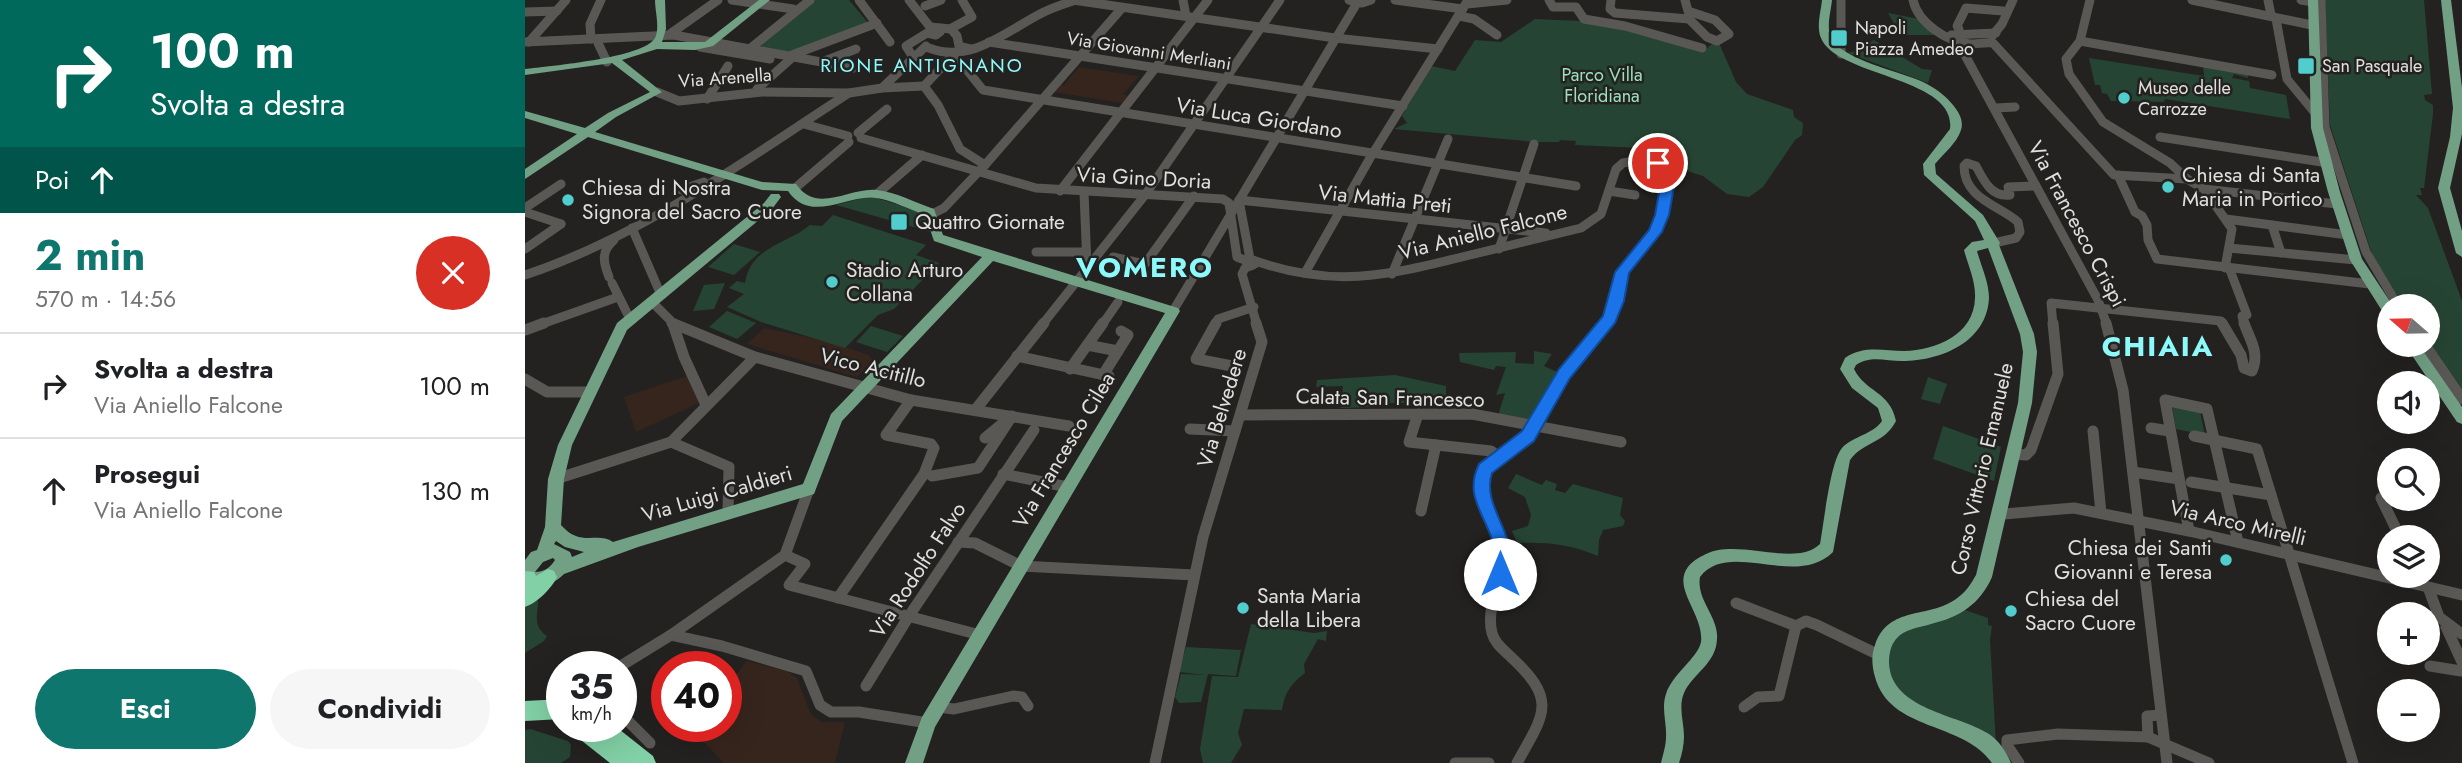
<!DOCTYPE html>
<html lang="it">
<head>
<meta charset="utf-8">
<style>
	body { margin:0; font-family:Jost,sans-serif; background:#f6f6f6; color:#202124; height:100vh; display:flex; flex-direction:column; font-size:26px; white-space:nowrap }
	* { box-sizing:border-box; margin:0 }
	p { font-size:23px; color:#757577 }
	.icon { flex:none; width:38px; height:38px; fill:none; stroke:currentColor; stroke-width:2; stroke-linecap:round; stroke-linejoin:round }
	.map { position:relative; flex:1; overflow:hidden }
	.panel { display:flex; flex-direction:column; background:#fff; width:525px }
	.panel>* { flex:none }
	.guide { background:#00695c; color:#fff; overflow:hidden }
	.needle { width:46px; rotate:290deg }
	.controls { position:absolute; left:1852px; top:294px; display:grid; gap:14px }
	.controls a { display:grid; place-items:center; width:63px; height:63px; border-radius:50%; background:#fff; box-shadow:0 7px 28px #0002; font-size:35px }
	.speed { position:absolute; left:21px; top:651px; display:flex; gap:14px; font-size:35px; font-weight:700; text-align:center }
	.speed>* { display:grid; place-content:center; width:91px; height:91px; border-radius:50%; background:#fff; box-shadow:0 7px 28px #0002; line-height:1 }
	.speed small { font-size:18px; font-weight:400 }
	.speed .limit { border:10px solid #d22; background:#fff; color:#111 }
	.pin { position:absolute; display:grid; place-items:center; width:60px; height:60px; color:#fff; margin:-30px; border:4px solid #fff; border-radius:50%; box-shadow:0 2px 7px #0007 }
	.me { position:absolute; width:77px; margin:-38px; rotate:0deg; stroke-linejoin:round; filter:drop-shadow(0 0 5px #0008) }
	.turn { display:flex; align-items:center; gap:24px; height:147px; padding:0 35px; font-size:32px }
	.turn .icon { width:91px; height:91px; stroke-width:2.5 }
	.turn b { display:block; font-size:49px; line-height:60px }
	.then { display:flex; align-items:center; height:66px; padding:0 35px; background:#0003; gap:14px; font-size:26px }
	.round { display:grid; place-items:center; flex:none; width:74px; height:74px; border-radius:37px; background:#f6f6f6 }
	.summary { display:flex; align-items:center; justify-content:space-between; height:119px; padding:0 35px }
	h1 { font-size:42px; font-weight:700; line-height:52px; color:#0f766e }
	.action { display:flex; gap:14px; margin-top:auto; padding:14px 35px }
	.action a { flex:1; height:80px; border-radius:42px; background:#0f766e; color:#fff; font-size:28px; font-weight:700; line-height:80px; text-align:center }
	.action a+a { background:#f6f6f6; color:#202124 }
	ul { padding:0; list-style:none }
	li { display:flex; align-items:center; gap:21px; height:105px; padding:0 35px; border-top:2px solid #e0e0e0 }
	li div { flex:1 }
	li b { display:block; font-size:26px }
	li em { font-style:normal }
	main { display:flex; flex:1; min-height:0 }
	.map>svg:first-child { display:block }
</style>
</head>
<body>
<main>
<section class="panel">
<div class="guide">
<div class="turn"><svg class="icon" aria-label="right" viewBox="0 0 24 24"><path d="M7 20v-9h11M14 6l5 5-5 5"/></svg><div><b>100 m</b>Svolta a destra</div></div>
<div class="then">Poi<svg class="icon" aria-label="ahead" viewBox="0 0 24 24"><path d="M12 20V5M6 11l6-6 6 6"/></svg></div>
</div>
<div class="summary"><div><h1>2 min</h1><p>570 m · 14:56</p></div><a class="round" style="background:#d93025;color:#fff"><svg class="icon" aria-label="close" viewBox="0 0 24 24"><path d="M6 6l12 12M18 6L6 18"/></svg></a></div>
<ul>
<li><svg class="icon" aria-label="right" viewBox="0 0 24 24"><path d="M7 20v-9h11M14 6l5 5-5 5"/></svg><div><b>Svolta a destra</b><p>Via Aniello Falcone</p></div><em>100 m</em></li>
<li><svg class="icon" aria-label="ahead" viewBox="0 0 24 24"><path d="M12 20V5M6 11l6-6 6 6"/></svg><div><b>Prosegui</b><p>Via Aniello Falcone</p></div><em>130 m</em></li>
</ul>
<div class="action"><a>Esci</a><a>Condividi</a></div>
</section>
<div class="map">
<svg width="1937" height="763" viewBox="0 0 1937 763">
	<rect width="100%" height="100%" fill="#232220"/>
	<g fill="#36251d">
		<path d="M554 67 614 76 598 94 603 96 597 103 528 92 534 84 539 85Z"/>
		<path d="M239 328 301 341 344 355 349 362 332 377 222 344Z"/>
		<path d="M162 376 174 403 111 432 99 397Z"/>
		<path d="M221 661 262 671 272 678 286 715 297 722H320L310 763H199L173 736 172 733 176 726H201V690Z"/>
	</g>
	<g fill="#264434">
		<path d="M288 0H324L344 24 267 53 233 46Z"/>
		<path d="M1800 0H1899L1907 94 1899 95 1900 100 1908 105V114L1899 188H1895L1897 195H1891L1903 208 1937 301V389L1902 339V306H1879L1852 265 1846 251 1805 125Z"/>
		<path d="M1363 13 1394 19 1413 35H1376Z"/>
		<path d="M1010 19 1056 21 1092 26 1180 50 1188 43H1194L1211 82 1222 94 1268 110 1269 117 1278 123 1277 135 1270 140 1238 187 1224 197 1202 194 1178 176 1153 168 1130 152 1117 148 1050 145 1051 141 1035 140 1034 142H1011L869 129 882 123 877 116 906 66 930 71 950 40 976 42Z"/>
		<path d="M1349 40 1397 69 1407 70 1403 83 1323 53 1344 47 1341 44Z"/>
		<path d="M1564 58 1679 76 1678 64 1723 72V78L1709 74 1707 78 1724 81 1725 88 1761 95 1765 119 1640 99 1639 102 1586 101 1582 94 1577 93 1575 85H1570Z"/>
		<path d="M345 196 403 214 406 232 311 205Z"/>
		<path d="M308 215 401 245 391 255 414 263 369 309 353 315 320 348 236 322 202 307 219 294 204 288 212 281 220 283C226 246 261 245 285 225L297 226Z"/>
		<path d="M209 244 235 252 209 275 183 267Z"/>
		<path d="M200 283 189 309 168 311 179 285Z"/>
		<path d="M202 311 231 323 212 339 184 327Z"/>
		<path d="M346 326 378 336 362 352 331 342Z"/>
		<path d="M1009 351 1027 354 1019 366 1032 372 1003 421 973 416 980 393 971 395 981 367 971 366 969 370 935 362 934 353 991 352 990 363 1009 364Z"/>
		<path d="M870 375 921 386V402L900 398 899 403H849V407L816 408 818 386 791 387 792 380Z"/>
		<path d="M1403 377 1422 384 1415 404 1396 399Z"/>
		<path d="M1647 406 1675 412 1680 435 1651 429Z"/>
		<path d="M1418 426 1476 447 1469 481 1408 459Z"/>
		<path d="M991 474 1017 485 1021 480 1032 484 1030 490 1040 493 1048 484 1098 498 1095 515 1100 521 1098 526 1078 530 1074 540 1073 556C1044 544 1023 542 992 543L987 531 1003 526 1006 515 1000 497 983 488Z"/>
		<path d="M0 598H13C14 613 6 625 22 636L19 641 0 653Z"/>
		<path d="M1440 610 1463 618V625L1467 626 1465 640 1471 745 1393 707 1376 695 1361 667 1368 639 1382 630Z"/>
		<path d="M726 624 789 633 802 631 801 641 793 639 779 664 780 673C766 684 760 692 757 710L719 709 713 733 717 745 706 763H678L675 749 687 676 713 677Z"/>
		<path d="M661 647 716 650 711 676 683 674 676 702 654 703 650 697 656 674 681 675 654 672Z"/>
		<path d="M5 729 43 741 46 745 45 757 36 763H0V730Z"/>
	</g>
	<g fill="none" stroke-linecap="round" stroke-linejoin="round">
		<g stroke="#595855" stroke-width="9">
			<path d="M207 0 268 9"/>
			<path d="M334 0 365 42"/>
			<path d="M384 0 405 27"/>
			<path d="M548 0 810 38 913 49"/>
			<path d="M658 0 661 16"/>
			<path d="M824 0 837 3 846 0"/>
			<path d="M870 0 938 9"/>
			<path d="M1024 0 1028 7H1051L1059 19 1100 26 1177 48"/>
			<path d="M1086 0 1085 9 1090 13 1164 19 1182 37 1192 41 1204 34 1190 20 1163 11 1160 0"/>
			<path d="M1316 0V54"/>
			<path d="M1388 0C1393 23 1422 42 1445 44 1453 44 1460 42 1468 43L1589 175 1662 179"/>
			<path d="M1565 0 1555 41 1541 59 1544 74 1578 122 1645 163 1662 179 1679 189 1707 229 1700 268"/>
			<path d="M1667 0 1796 27"/>
			<path d="M1743 0 1746 15 1750 18"/>
			<path d="M1776 0 1788 2"/>
			<path d="M1796 0 1800 127 1841 252 1873 306"/>
			<path d="M942 4 982 0"/>
			<path d="M400 6 416 0"/>
			<path d="M0 12 32 11"/>
			<path d="M934 16 949 19 972 35"/>
			<path d="M1751 19 1762 79 1790 113"/>
			<path d="M405 27 426 29 432 36 434 46 446 49"/>
			<path d="M425 29 447 17 437 0"/>
			<path d="M1434 29 1432 26 1441 8 1478 11"/>
			<path d="M145 34 193 0"/>
			<path d="M1433 34 1431 37 1435 46 1573 300 1582 325"/>
			<path d="M1426 35 1471 33"/>
			<path d="M1467 36 1477 24 1488 0"/>
			<path d="M66 39 65 24 76 0"/>
			<path d="M1555 41 1747 75"/>
			<path d="M0 42 149 35 329 68"/>
			<path d="M4 42 41 0"/>
			<path d="M464 42 878 106"/>
			<path d="M73 43 82 62"/>
			<path d="M175 47 245 59"/>
			<path d="M404 48C445 64 480 32 515 14 526 8 539 4 551 0"/>
			<path d="M222 51 285 0"/>
			<path d="M429 54 458 90 1051 186"/>
			<path d="M267 55 352 23"/>
			<path d="M388 57 381 46 402 33 411 35 415 32 414 28"/>
			<path d="M297 62 331 49"/>
			<path d="M399 86 413 105 435 149 460 165"/>
			<path d="M399 86 429 54"/>
			<path d="M357 88 399 86"/>
			<path d="M232 89 269 56"/>
			<path d="M132 92 154 101 237 92 324 93 357 88 401 46"/>
			<path d="M182 99 203 66"/>
			<path d="M1471 108 1490 107"/>
			<path d="M279 124 323 136"/>
			<path d="M333 133 362 109"/>
			<path d="M1635 137 1803 163"/>
			<path d="M336 138 511 188 698 199 704 203 712 257 730 264"/>
			<path d="M1593 175 1610 212 1617 216 1622 225 1623 240 1632 259 1845 284"/>
			<path d="M269 189 324 142"/>
			<path d="M1679 189 1812 204"/>
			<path d="M156 190 179 182"/>
			<path d="M535 191 683 0"/>
			<path d="M1084 191 1110 195"/>
			<path d="M559 193 562 266"/>
			<path d="M352 194 397 155"/>
			<path d="M714 200 725 259C806 289 861 276 941 256 979 247 1018 237 1056 228L1076 214 1091 169 1098 163 1122 159 1142 170 1144 181 1134 224 1097 272 1092 301 1080 325"/>
			<path d="M714 200 1021 233"/>
			<path d="M0 208 36 184"/>
			<path d="M0 212 36 224"/>
			<path d="M407 214 419 208 460 165 597 8"/>
			<path d="M1701 219 1823 235"/>
			<path d="M1747 225 1756 253"/>
			<path d="M107 228 136 295"/>
			<path d="M1469 243 1491 238 1495 232 1493 222C1474 205 1439 199 1439 166L1442 163 1451 166C1459 181 1466 197 1485 195L1483 187 1511 186"/>
			<path d="M1704 248 1831 260"/>
			<path d="M0 249 36 224"/>
			<path d="M974 249 1009 144"/>
			<path d="M511 252H559"/>
			<path d="M588 257 620 264 669 196"/>
			<path d="M728 265 720 268 717 274 732 325"/>
			<path d="M1705 270 1722 315 1717 316 1719 325"/>
			<path d="M780 273 845 158 943 0"/>
			<path d="M867 274 923 139"/>
			<path d="M0 275C118 236 220 160 324 93"/>
			<path d="M84 277C78 262 76 251 89 240"/>
			<path d="M87 283 105 319"/>
			<path d="M127 302 150 325"/>
			<path d="M648 311 832 3"/>
			<path d="M14 325 93 297"/>
			<path d="M517 325 620 195 755 0"/>
			<path d="M577 325 593 302"/>
			<path d="M690 325 693 319 729 307"/>
			<path d="M1528 325 1526 303 1696 321 1698 325"/>
		</g>
		<g stroke="#595855" stroke-width="11">
			<path d="M147 323 230 357 386 400 544 426"/>
			<path d="M691 323 671 359 707 366"/>
			<path d="M1581 323 1598 390 1642 763"/>
			<path d="M1697 323 1716 355 1719 368 1727 371C1735 353 1725 340 1719 323"/>
			<path d="M148 324 159 357 181 405"/>
			<path d="M0 330 19 323"/>
			<path d="M562 345 593 351"/>
			<path d="M1900 345 1937 399"/>
			<path d="M492 356 584 376"/>
			<path d="M545 369 578 323"/>
			<path d="M578 375 603 335 596 331"/>
			<path d="M0 379 22 392H64"/>
			<path d="M451 409 519 323"/>
			<path d="M893 414 884 442 966 451 973 457"/>
			<path d="M716 415 947 414 1096 442"/>
			<path d="M1626 428 1644 431"/>
			<path d="M665 429 710 431"/>
			<path d="M1568 431 1576 513"/>
			<path d="M1669 436 1732 449 1828 763"/>
			<path d="M460 438 477 424"/>
			<path d="M146 442 204 467 203 512"/>
			<path d="M1487 454 1501 455 1506 450 1533 374 1528 323"/>
			<path d="M1608 472 1654 479"/>
			<path d="M478 474 543 487"/>
			<path d="M407 476 453 468 487 416"/>
			<path d="M31 479 146 442 230 357"/>
			<path d="M1666 482 1746 495"/>
			<path d="M1856 498 1875 537"/>
			<path d="M1659 505 1640 400 1682 409 1713 542"/>
			<path d="M896 511 911 445"/>
			<path d="M1479 514 1549 508 1664 531 1937 595"/>
			<path d="M1661 515 1664 531"/>
			<path d="M433 542 450 543 496 566 669 575"/>
			<path d="M260 555 280 564 264 585 455 635"/>
			<path d="M1903 587 1914 617 1937 634"/>
			<path d="M313 598 399 474 409 448 406 444 361 435 386 400"/>
			<path d="M1211 603 1271 626 1281 621 1292 625 1356 656"/>
			<path d="M1921 627 1937 662"/>
			<path d="M146 635 197 646 281 671 295 705 306 712H334L403 723"/>
			<path d="M1905 666 1936 671"/>
			<path d="M94 667 146 635 260 555 284 489"/>
			<path d="M341 686 384 616 509 430"/>
			<path d="M413 707 429 709 488 696 497 697 503 706"/>
			<path d="M1219 707 1233 697 1254 696 1271 626"/>
			<path d="M96 714 125 743"/>
			<path d="M1623 737 1622 716 1636 715"/>
			<path d="M630 763 678 537 737 342 731 323"/>
			<path d="M930 763H964"/>
			<path d="M992 763C1019 714 1033 701 987 658 979 650 970 644 967 633 960 606 979 581 978 554 977 528 953 505 956 478 958 459 990 449 1002 436 1017 421 1027 396 1038 377 1050 358 1067 341 1082 323"/>
			<path d="M1494 763 1482 745V740L1533 734 1623 737 1684 763"/>
		</g>
		<g fill="#72a085" fill-rule="evenodd">
			<path d="M130 0H140L141 29 137 42H180L234 0H245L188 46 170 50 132 49 97 60 137 92 91 117 70 132 237 182 271 184C292 215 324 187 352 190 371 192 391 203 409 209L418 235 653 308 655 311 410 727 398 763H380L397 717 640 313 468 261 317 421 289 494 113 547 39 574C28 585 15 589 0 584V560L6 552 12 550 20 527 23 479 33 445 92 323 239 203 246 194H254L256 197 247 209 102 330 47 445 39 479 36 525C56 548 72 531 88 542L278 484 306 414 457 257 409 241 400 215C384 209 368 201 352 198 323 193 286 225 263 191L237 190 63 137 0 179V169L52 134 0 118V111L60 128 83 113 125 92 87 63 0 75V69C24 66 119 58 130 38 135 28 130 11 130 0ZM31 541 40 547 59 552 47 557 45 552 29 544ZM28 558 30 560C25 568 19 572 10 572L18 562Z"/>
			<path d="M1297 0H1307C1306 11 1301 27 1306 38 1316 59 1376 72 1398 82 1410 88 1420 95 1428 105 1434 112 1439 121 1436 130 1432 143 1418 154 1410 164L1411 174 1458 215 1475 243 1474 245 1509 334 1512 352 1507 403 1467 577C1455 604 1435 617 1406 624 1393 628 1377 629 1369 642 1365 648 1364 656 1364 663 1366 710 1433 714 1464 734 1474 741 1481 751 1486 763H1467C1438 721 1365 732 1350 677 1347 666 1346 656 1350 645 1364 605 1403 619 1431 599 1440 593 1446 584 1451 575L1493 403 1498 352 1495 334 1463 248 1452 251C1456 266 1464 282 1464 298 1462 342 1416 361 1377 361 1361 361 1345 355 1331 365L1329 369C1340 392 1365 391 1371 421 1359 444 1339 441 1325 460L1308 552C1271 589 1204 539 1175 577 1171 600 1194 617 1192 639 1191 664 1168 673 1159 693 1153 707 1159 722 1159 736 1159 745 1157 754 1154 763H1136C1138 754 1141 746 1141 737 1142 723 1136 708 1141 694 1147 674 1173 658 1176 642 1180 609 1131 577 1181 554 1214 538 1270 568 1295 544 1299 523 1305 462 1317 448 1328 436 1347 435 1357 421L1353 408 1327 388 1315 369 1320 358C1339 345 1358 351 1379 351 1411 350 1449 335 1450 298 1451 282 1443 265 1439 250L1447 242 1459 240 1450 221 1399 175 1398 164 1425 129C1432 77 1312 77 1296 38 1291 27 1296 11 1297 0Z"/>
			<path d="M1783 0H1793L1798 128 1815 192 1837 259 1868 306H1864V316L1859 314 1825 260 1803 192 1786 128Z"/>
			<path d="M1916 0H1926L1937 88V134L1925 188 1937 231V257L1931 253 1913 188 1925 137 1928 108Z"/>
			<path d="M1880 345H1894L1937 407V424L1932 422Z"/>
		</g>
		<g fill="#82d0a5" fill-rule="evenodd">
			<path d="M23 569 29 571 32 577C27 588 12 603 0 607V571L9 572 11 576Z"/>
			<path d="M37 699V719L0 721V701Z"/>
			<path d="M44 726H90L128 756 131 763H85L47 733Z"/>
		</g>
	</g>
	<path fill="#1a73e8" stroke="#114b97" stroke-width="2" d="M1133 159 1137 160 1151 175 1144 215 1137 232 1104 273 1099 301 1090 323 1045 378 1009 441 967 473C955 509 1000 540 982 580L975 582 969 580C964 570 969 563 969 553 968 521 936 500 954 464L997 431 1034 369 1078 316 1090 272 1124 230 1130 215 1137 176 1126 163Z"/>
	<g fill="#52cdce" stroke="#232220" stroke-width="2.5">
		<rect x="1305" y="29" width="18" height="18" rx="3.5"/>
		<rect x="1772" y="57" width="18" height="18" rx="3.5"/>
		<circle cx="1599" cy="98" r="7"/>
		<circle cx="1643" cy="187" r="7"/>
		<circle cx="43" cy="200" r="7"/>
		<rect x="365" y="213" width="18" height="18" rx="3.5"/>
		<circle cx="307" cy="282" r="7"/>
		<circle cx="1701" cy="560" r="7"/>
		<circle cx="718" cy="608" r="7"/>
		<circle cx="1486" cy="611" r="7"/>
	</g>
	<g text-anchor="middle" stroke-width="5" stroke-linejoin="round" paint-order="stroke">
		<g font-size="18" fill="#e1e0de" stroke="#232220" text-anchor="start">
			<text x="1330" y="34">Napoli<tspan x="1330" dy="21">Piazza Amedeo</tspan></text>
			<text x="1797" y="72">San Pasquale</text>
			<text x="1613" y="94">Museo delle<tspan x="1613" dy="21">Carrozze</tspan></text>
		</g>
		<g font-size="18" fill="#e1e0de" stroke="#232220">
			<text transform="translate(624 51) rotate(9)" y="6">Via Giovanni Merliani</text>
			<text transform="translate(200 78) rotate(-4)" y="6">Via Arenella</text>
		</g>
		<g font-size="18" fill="#9ae1bc" stroke="#232220">
			<text x="1077" y="81">Parco Villa<tspan x="1077" dy="21">Floridiana</tspan></text>
		</g>
		<g font-size="19" letter-spacing="2" fill="#8df9fa" stroke="#232220">
			<text x="397" y="72">RIONE ANTIGNANO</text>
		</g>
		<g font-size="21" fill="#e1e0de" stroke="#232220">
			<text transform="translate(734 118) rotate(9)" y="7">Via Luca Giordano</text>
			<text transform="translate(619 178) rotate(3)" y="7">Via Gino Doria</text>
			<text transform="translate(860 199) rotate(6)" y="7">Via Mattia Preti</text>
			<text transform="translate(1552 224) rotate(62)" y="7">Via Francesco Crispi</text>
			<text transform="translate(958 232) rotate(-14)" y="7">Via Aniello Falcone</text>
			<text transform="translate(348 368) rotate(14)" y="7">Vico Acitillo</text>
			<text transform="translate(865 398) rotate(1)" y="7">Calata San Francesco</text>
			<text transform="translate(697 408) rotate(-73)" y="7">Via Belvedere</text>
			<text transform="translate(539 450) rotate(-59)" y="7">Via Francesco Cilea</text>
			<text transform="translate(1457 469) rotate(-77)" y="7">Corso Vittorio Emanuele</text>
			<text transform="translate(192 494) rotate(-16)" y="7">Via Luigi Caldieri</text>
			<text transform="translate(1713 523) rotate(13)" y="7">Via Arco Mirelli</text>
			<text transform="translate(393 570) rotate(-57)" y="7">Via Rodolfo Falvo</text>
		</g>
		<g font-size="21" fill="#e1e0de" stroke="#232220" text-anchor="start">
			<text x="1657" y="182">Chiesa di Santa<tspan x="1657" dy="24">Maria in Portico</tspan></text>
			<text x="57" y="195">Chiesa di Nostra<tspan x="57" dy="24">Signora del Sacro Cuore</tspan></text>
			<text x="390" y="229">Quattro Giornate</text>
			<text x="321" y="277">Stadio Arturo<tspan x="321" dy="24">Collana</tspan></text>
			<text x="1687" y="555" text-anchor="end">Chiesa dei Santi<tspan x="1687" dy="24">Giovanni e Teresa</tspan></text>
			<text x="732" y="603">Santa Maria<tspan x="732" dy="24">della Libera</tspan></text>
			<text x="1500" y="606">Chiesa del<tspan x="1500" dy="24">Sacro Cuore</tspan></text>
		</g>
		<g font-size="28" font-weight="bold" letter-spacing="2" fill="#8df9fa" stroke="#232220">
			<text x="620" y="277">VOMERO</text>
			<text x="1633" y="356">CHIAIA</text>
		</g>
	</g>
</svg>
<div class="controls">
<a><svg class="needle" viewBox="-14 -14 28 28"><path d="M0-13l5 13h-10z" fill="#e53935"/><path d="M0 13l5-13h-10z" fill="#757577"/></svg></a>
<a><svg class="icon" aria-label="sound" viewBox="0 0 24 24"><path d="M4 9h4l5-4v14l-5-4H4zM17 9q2 3 0 6"/></svg></a>
<a><svg class="icon" aria-label="search" viewBox="0 0 24 24"><circle cx="10" cy="10" r="6"/><path d="M15 15l6 6"/></svg></a>
<a><svg class="icon" aria-label="layers" viewBox="0 0 24 24"><path d="M12 4l9 5-9 5-9-5zM3 14l9 5 9-5"/></svg></a>
<a>+</a>
<a>−</a>
</div>
<div class="speed"><div>35<small>km/h</small></div><div class="limit">40</div></div>
<div class="pin" style="left:1133px;top:163px;background:#d93025"><svg class="icon" aria-label="arrive" viewBox="0 0 24 24"><path d="M6 21V4h12l-3 4 3 4H6"/></svg></div>
<svg class="me" style="left:975px;top:574px" viewBox="-20 -20 40 40"><circle r="19" fill="#fff"/><path d="M0-13L10 11 0 6-10 11z" fill="#1a73e8"/></svg>
</div>
</main>
</body>
</html>
